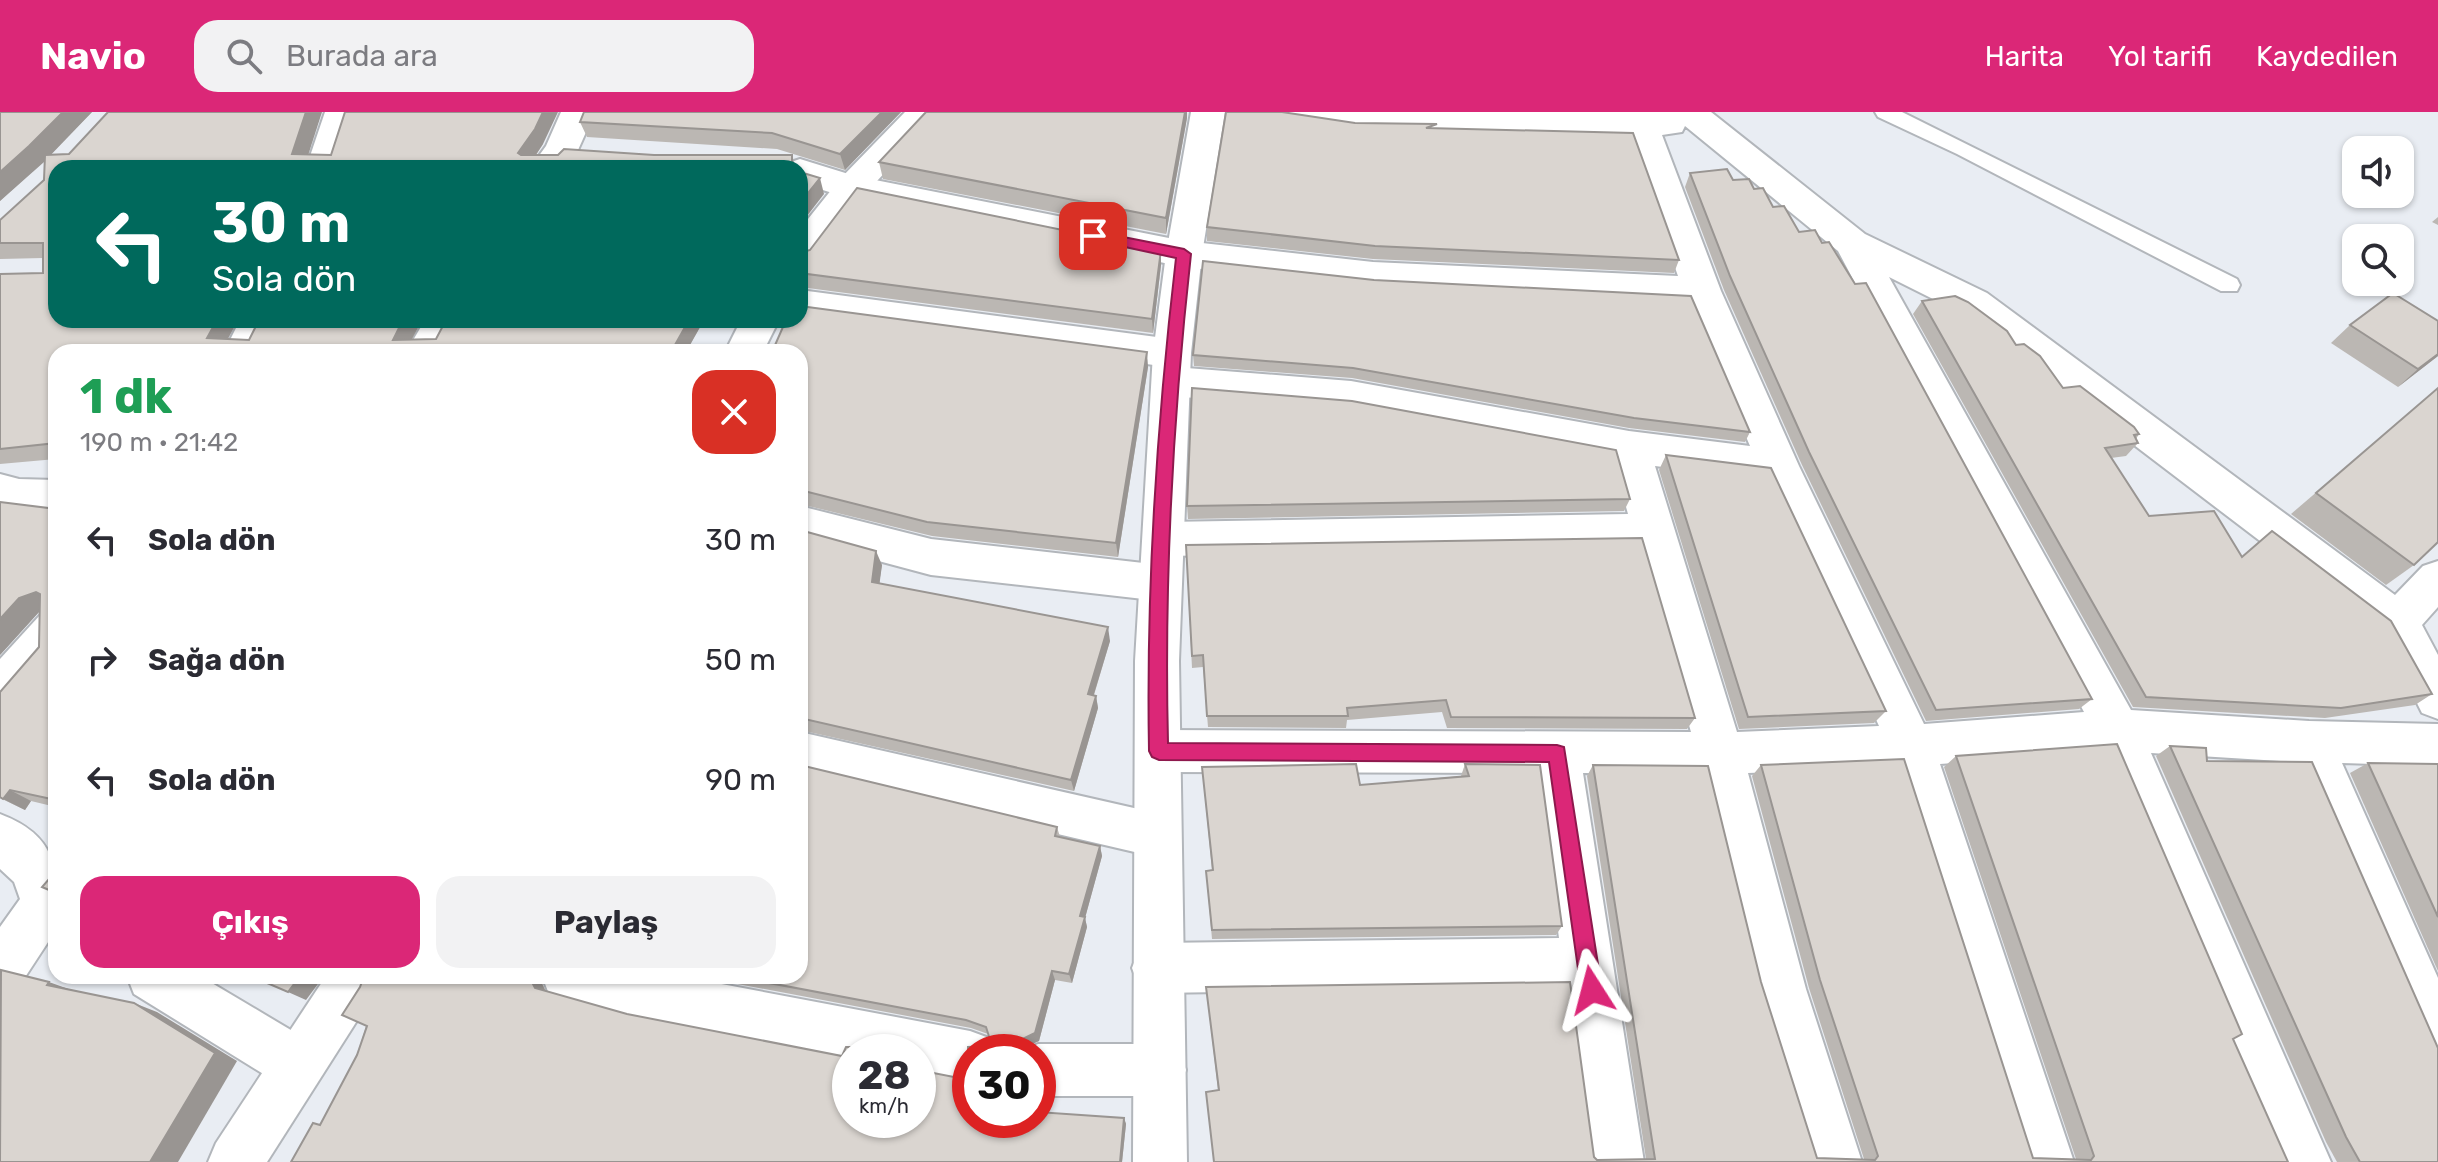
<!DOCTYPE html>
<html lang="tr">
<head>
<meta charset="utf-8">
<style>
	body { margin:0; font-family:Rubik,sans-serif; background:#f2f2f3; color:#2b2b33; height:100vh; display:flex; flex-direction:column; font-size:30px; white-space:nowrap }
	* { box-sizing:border-box; margin:0 }
	p { font-size:26px; color:#7c7c81 }
	.icon { flex:none; width:44px; height:44px; fill:none; stroke:currentColor; stroke-width:2; stroke-linecap:round; stroke-linejoin:round }
	.map { position:relative; flex:1; overflow:hidden }
	.panel { position:absolute; left:48px; top:232px; width:760px; height:640px; display:flex; flex-direction:column; background:#fff; border-radius:24px; box-shadow:0 2px 6px #0004 }
	.panel>* { flex:none }
	.hud { position:absolute; left:48px; top:48px; width:760px; height:168px; border-radius:24px; box-shadow:0 2px 6px #0004; background:#00695c; color:#fff; overflow:hidden }
	.controls { position:absolute; left:2342px; top:24px; display:grid; gap:16px }
	.controls a { display:grid; place-items:center; width:72px; height:72px; border-radius:16px; background:#fff; box-shadow:0 2px 6px #0004; font-size:40px }
	.speed { position:absolute; left:832px; top:922px; display:flex; gap:16px; font-size:40px; font-weight:700; text-align:center }
	.speed>* { display:grid; place-content:center; width:104px; height:104px; border-radius:50%; background:#fff; box-shadow:0 2px 6px #0004; line-height:1 }
	.speed small { font-size:20px; font-weight:400 }
	.speed .limit { border:12px solid #d22; background:#fff; color:#111 }
	.pin { position:absolute; display:grid; place-items:center; width:68px; height:68px; color:#fff; margin:-34px; border-radius:16px; box-shadow:0 4px 12px #0006 }
	.me { position:absolute; width:88px; margin:-44px; rotate:351deg; stroke-linejoin:round; filter:drop-shadow(0 0 6px #0008) }
	.turn { display:flex; align-items:center; gap:28px; height:168px; padding:0 32px; font-size:36px }
	.turn .icon { width:104px; height:104px; stroke-width:2.5 }
	.turn b { display:block; font-size:56px; line-height:68px }
	.round { display:grid; place-items:center; flex:none; width:84px; height:84px; border-radius:24px; background:#f2f2f3 }
	.headline { display:flex; align-items:center; justify-content:space-between; height:136px; padding:0 32px }
	h1 { font-size:48px; font-weight:700; line-height:60px; color:#1e9e55 }
	.action { display:flex; gap:16px; margin-top:auto; padding:16px 32px }
	.action a { flex:1; height:92px; border-radius:24px; background:#db2777; color:#fff; font-size:32px; font-weight:700; line-height:92px; text-align:center }
	.action a+a { background:#f2f2f3; color:#2b2b33 }
	ul { padding:0; list-style:none }
	li { display:flex; align-items:center; gap:24px; height:120px; padding:0 32px }
	li div { flex:1 }
	li b { display:block; font-size:30px }
	li em { font-style:normal }
	header { display:flex; align-items:center; gap:48px; box-sizing:border-box; height:112px; padding:0 40px; background:#db2777; color:#fff }
	header strong { font-size:38px }
	nav { display:flex; gap:44px; margin-inline-start:auto; font-size:28px }
	.search { width:560px; height:72px; background:#f2f2f3; display:flex; align-items:center; gap:20px; box-sizing:border-box; padding:0 28px; border-radius:24px; color:#7c7c81; font-size:30px }
	.map>svg:first-child { display:block }
</style>
</head>
<body>
<header>
<strong>Navio</strong>
<div class="search"><svg class="icon" aria-label="search" viewBox="0 0 24 24"><circle cx="10" cy="10" r="6"/><path d="M15 15l6 6"/></svg>Burada ara</div>
<nav><a>Harita</a><a>Yol tarifi</a><a>Kaydedilen</a></nav>
</header>
<div class="map">
<svg width="2438" height="1050" viewBox="0 0 2438 1050">
	<rect width="100%" height="100%" fill="#e9edf3"/>
	<g fill="none" stroke-linecap="round" stroke-linejoin="round">
		<defs>
			<path id="service" d="M1875 0H1902L2237 167 2240 173 2237 179H2221L1957 42 1878 5Z"/>
			<g id="minor">
				<path d="M325 0H359L340 56H306Z"/>
				<path d="M561 0H595L578 38 566 56H530L546 34Z"/>
				<path d="M1260 0H1711L1865 122 1987 181 2395 483 2423 454 2438 449V495L2422 513 2438 543V607L2422 601 2382 522 1961 201 1889 165 2131 598 2309 609 2438 612V654L2342 651 2438 866V951L2420 943 2294 650 2151 641 2331 1050H2277L2104 640 1940 652 2074 1050H2020L1895 655 1748 661 1806 877 1862 1050H1808L1754 877 1702 662 1583 661 1644 1050H1590L1566 875 1157 881 1139 874 1132 856 1139 838 1157 831 1559 826 1537 661 1159 660 1143 654 1136 639 1143 624 1159 618 1691 620 1638 436 1164 444 1149 439 1143 427 1149 415 1164 410 1628 402 1613 348 1351 299 1171 284 1157 279 1152 269 1157 259 1169 255 800 206V178L1172 227 1186 231 1191 241 1186 251 1174 255 1351 269 1629 319 1750 334 1689 192 1373 176 1184 155 852 87 800 71V56H785L788 51 800 47 855 64 1184 129 1373 150 1678 164 1628 23 1354 22 1277 11 1265 8ZM1685 14 1838 139 2084 600 1924 612 1799 354 1721 179 1662 23 1682 20ZM1655 354 1765 368 1879 614 1737 620Z"/>
				<path d="M240 208H278L262 240H224Z"/>
				<path d="M425 208H463L444 240H406Z"/>
				<path d="M0 362 19 367 56 368V402L19 401 0 394Z"/>
				<path d="M800 394 931 427 1161 453 1176 458 1182 471 1176 484 1161 489 931 463 800 428Z"/>
				<path d="M56 496V546L16 593 0 599V547L41 502Z"/>
				<path d="M800 620 1156 701 1173 707 1180 723 1173 739 1156 745 800 662Z"/>
				<path d="M0 702C66 727 56 767 56 826L52 824 18 876 0 883V815L20 787 14 770 0 757Z"/>
				<path d="M127 864H200L316 933 323 952 316 971 297 978 278 971 134 882Z"/>
				<path d="M542 864H679L970 919 989 926 994 940H970V971L918 961V940H850V948L639 907 549 882Z"/>
				<path d="M1038 932H1160L1179 939 1186 958 1179 977 1160 984H1038V940H1019Z"/>
			</g>
			<g id="tertiary">
				<path d="M905 0H941L864 83 813 151 800 155V117L840 67Z"/>
				<path d="M1191 0H1225L1202 142 1191 241 1179 549 1187 1050H1133L1135 549 1153 241 1166 142Z"/>
				<path d="M741 208H779L763 240H725Z"/>
				<path d="M326 864H381L374 882 267 1050H208L216 1031Z"/>
			</g>
		</defs>
		<use href="#service" stroke="#b2b6bb" stroke-width="4"/>
		<use href="#minor" stroke="#b2b6bb" stroke-width="4"/>
		<use href="#tertiary" stroke="#b2b6bb" stroke-width="4"/>
		<use href="#service" fill="#fff" fill-rule="evenodd"/>
		<use href="#minor" fill="#fff" fill-rule="evenodd"/>
		<use href="#tertiary" fill="#fff" fill-rule="evenodd"/>
	</g>
	<g fill="#bbb7b3">
		<path d="M0 0H92L50 43H331L543 32 536 43H792L796 56H56L228 227 249 228 259 208H422L412 227H436L704 208 686 240H56V347L0 352V162L43 161V146L0 147V108L44 68V49L0 89Z"/>
		<path d="M901 0 845 58 777 37 587 25 580 10Z"/>
		<path d="M1187 6 1166 122 883 67 879 50Z"/>
		<path d="M1355 11 1436 17 1679 148 1674 161 1373 147 1207 129V115Z"/>
		<path d="M1690 61 1733 68 1754 77 1799 120 2092 587 2079 597 1926 609 1802 353 1724 178 1685 75Z"/>
		<path d="M2438 105V113L2432 110Z"/>
		<path d="M800 141 1161 153 1153 221 800 175Z"/>
		<path d="M1203 149 1750 320 1745 330 1629 316 1352 266 1194 254 1193 243Z"/>
		<path d="M1922 189 2016 233 2063 276 2139 322 2136 327 2138 331 2126 344 2111 346 2149 404 2242 445 2432 582 2415 593 2325 606 2133 595 1913 202Z"/>
		<path d="M2438 209V244L2398 275 2331 231 2350 213Z"/>
		<path d="M800 240 1148 255 1118 445 932 424 800 392Z"/>
		<path d="M2438 276 2414 453 2386 473 2291 402Z"/>
		<path d="M1666 343 1886 599 1874 611 1739 617 1659 358Z"/>
		<path d="M1630 387 1624 399 1188 407 1187 394Z"/>
		<path d="M56 397V695L31 689 25 698 0 686V580L39 535V500L0 543Z"/>
		<path d="M800 418 882 453 879 471 1110 529 1094 583 1096 584 1098 596 1074 679 800 618Z"/>
		<path d="M1186 433 1695 606 1687 617 1447 616 1442 600 1347 608 1346 616 1208 615 1203 555 1192 556Z"/>
		<path d="M2170 634 2207 649 2438 1050H2337L2326 1030 2156 644Z"/>
		<path d="M1956 644 2233 927 2288 1050H1213L1218 978 1206 875 1594 1045 1597 1048 1646 1047 1587 664 1593 653 1761 870 1817 1046 1864 1047 1809 876 1752 664 1761 653 2033 1046 2076 1047 1944 655Z"/>
		<path d="M2368 651 2438 652V859L2350 661Z"/>
		<path d="M1465 652 1562 814 1556 823 1212 827 1206 759 1212 758 1202 655 1360 673 1461 664Z"/>
		<path d="M800 653 1057 715 1060 725 1100 734 1102 744 1085 806 1087 815 1072 871 1055 868 1039 929 1024 935H1031L1030 940H970V1008H1038V1000L1124 1006 1126 1012 1122 1050H291L313 1011 320 1013 357 943 366 914 342 903 360 875 364 864H540L539 865 546 879 627 902 842 944 846 935H909L913 940H850V1008H918V958L964 967 968 964V935L992 934 988 922 971 916 695 864H800Z"/>
	</g>
	<g fill="#999592">
		<path d="M63 0H92L44 50 0 89V60Z"/>
		<path d="M306 0H322L304 56 292 42Z"/>
		<path d="M543 0H558L543 32 527 56 518 41Z"/>
		<path d="M882 0H901L845 58 840 42Z"/>
		<path d="M1185 0H1187V6L1166 122V106Z"/>
		<path d="M820 66 824 82 800 113V91Z"/>
		<path d="M1161 138V153L1153 221 1152 207Z"/>
		<path d="M217 208H238L221 240 207 226Z"/>
		<path d="M403 208H422L405 240 393 228Z"/>
		<path d="M689 208H704L686 240H671Z"/>
		<path d="M1147 240 1148 255 1118 445 1116 431Z"/>
		<path d="M2438 242V244L2398 275 2418 257Z"/>
		<path d="M876 439 882 453 878 483 872 470Z"/>
		<path d="M36 480 55 493 39 500 0 543V507L19 486Z"/>
		<path d="M1108 515 1110 529 1090 595 1088 582Z"/>
		<path d="M1096 584 1098 596 1074 679 1071 668Z"/>
		<path d="M10 678 31 689 25 698 3 687Z"/>
		<path d="M1100 734 1102 744 1085 806 1087 815 1072 871 1069 862 1080 804Z"/>
		<path d="M1052 859 1055 868 1039 929 1016 939 1012 932Z"/>
		<path d="M300 864H324L306 888 288 880Z"/>
		<path d="M529 864H540L539 865 548 885 535 876Z"/>
		<path d="M49 870 74 879 47 873Z"/>
		<path d="M134 891 157 900 237 949 178 1050H150Z"/>
		<path d="M1124 1006 1126 1012 1122 1050H1120Z"/>
	</g>
	<g fill="#dad5d0" stroke="#999592" stroke-width="2">
		<path d="M0 0H63L29 34 0 60Z"/>
		<path d="M108 0H306L292 42 331 43 345 0H543L535 17 518 41 521 43H558L564 37 654 43H792V56H56V208H217L207 226 249 228 259 208H403L393 228 436 227 446 208H689L671 240H56V331L0 337V162L43 161V131H0V108L44 68 45 43 69 42Z"/>
		<path d="M584 0H882L840 42 772 21 580 10Z"/>
		<path d="M926 0H1185L1166 106 879 50Z"/>
		<path d="M1226 0H1282L1355 11 1437 12 1426 16 1633 21 1679 148 1375 134 1207 115Z"/>
		<path d="M1727 57 1733 68 1749 67 1754 77 1763 76 1773 95 1784 94 1799 120 1815 118 1822 131 1829 130 1855 172 1866 171 2092 587 1936 598 1809 340 1730 164 1690 61Z"/>
		<path d="M800 60 820 66 800 91Z"/>
		<path d="M857 76 1161 138 1152 207 800 161V141L810 138Z"/>
		<path d="M1203 149 1374 168 1691 184 1750 320 1634 306 1353 256 1193 243Z"/>
		<path d="M2393 181 2438 209V242L2418 257 2350 213Z"/>
		<path d="M1955 184 1968 190 2007 219 2016 233 2024 232 2040 244 2063 276 2080 274 2134 315 2139 322 2134 323 2138 331 2105 336 2149 404 2214 399 2242 445 2272 419 2391 509 2432 582 2341 596 2146 585 1922 189Z"/>
		<path d="M800 194 1147 240 1116 431 927 410 800 378V240H772L786 208H800Z"/>
		<path d="M1192 276 1352 289 1616 338 1630 387 1187 394Z"/>
		<path d="M2438 276V430L2414 453 2316 381Z"/>
		<path d="M1666 343 1771 356 1886 599 1748 605Z"/>
		<path d="M0 390 56 397V688L10 678 3 687 0 685V580L39 535 40 482 36 480 19 486 0 507Z"/>
		<path d="M800 418 876 439 872 470 1108 515 1088 582 1096 584 1071 668 800 606Z"/>
		<path d="M1642 426 1695 606 1451 605 1446 588 1347 596 1348 604H1207L1203 543 1192 544 1186 433Z"/>
		<path d="M2117 632 2242 922 2233 927 2288 1050H1214L1206 980 1219 978 1206 875 1570 870 1594 1045 1597 1048 1655 1047 1593 653 1708 654 1761 870 1817 1046 1875 1048 1878 1044 1820 868 1761 653 1904 647 2033 1046 2091 1048 2094 1044 1956 644Z"/>
		<path d="M2170 634 2206 636 2207 649 2312 650 2438 936V1050H2360L2346 1025Z"/>
		<path d="M2368 651 2438 652V805Z"/>
		<path d="M1356 652 1360 673 1469 664 1465 652 1540 653 1562 814 1212 818 1206 759 1213 758 1202 655Z"/>
		<path d="M800 653 1057 715 1055 724 1100 734 1080 804 1085 805 1069 862 1052 859 1035 921 1012 932 1015 935H1031L1030 940H970V1008H1038V1000L1124 1006 1120 1050H291L313 1011 320 1013 357 943 367 914 342 903 360 875 364 864H529L535 876 627 902 842 944 846 935H909V940H850V1008H918V958L964 967 968 964V935L992 934 986 915 966 908 732 864H800Z"/>
		<path d="M56 759V781L42 775Z"/>
		<path d="M1 858 49 870 47 873 134 891 215 941 150 1050H0Z"/>
		<path d="M251 864H300L288 880Z"/>
	</g>
	<path fill="#db2777" stroke="#8e194d" stroke-width="2" d="M1093 119 1184 137 1191 142C1173 304 1164 468 1168 631L1557 633 1564 635 1602 878 1599 886 1592 889 1584 886 1581 878 1549 650 1159 648 1152 645 1149 639C1146 475 1157 309 1176 146L1088 127 1086 124Z"/>
</svg>
<div class="controls">
<a><svg class="icon" aria-label="sound" viewBox="0 0 24 24"><path d="M4 9h4l5-4v14l-5-4H4zM17 9q2 3 0 6"/></svg></a>
<a><svg class="icon" aria-label="search" viewBox="0 0 24 24"><circle cx="10" cy="10" r="6"/><path d="M15 15l6 6"/></svg></a>
</div>
<div class="speed"><div>28<small>km/h</small></div><div class="limit">30</div></div>
<div class="pin" style="left:1093px;top:124px;background:#d93025"><svg class="icon" aria-label="arrive" viewBox="0 0 24 24"><path d="M6 21V4h12l-3 4 3 4H6"/></svg></div>
<svg class="me" style="left:1592px;top:878px" viewBox="-20 -20 40 40"><path d="M0-17L14 15 0 8-14 15z" fill="#db2777" stroke="#fff" stroke-width="4"/></svg>
<div class="hud">
<div class="turn"><svg class="icon" aria-label="left" viewBox="0 0 24 24"><path d="M17 20v-9H6M10 6l-5 5 5 5"/></svg><div><b>30 m</b>Sola dön</div></div>
</div>
<section class="panel">
<div class="headline"><div><h1>1 dk</h1><p>190 m · 21:42</p></div><a class="round" style="background:#d93025;color:#fff"><svg class="icon" aria-label="close" viewBox="0 0 24 24"><path d="M6 6l12 12M18 6L6 18"/></svg></a></div>
<ul>
<li><svg class="icon" aria-label="left" viewBox="0 0 24 24"><path d="M17 20v-9H6M10 6l-5 5 5 5"/></svg><div><b>Sola dön</b></div><em>30 m</em></li>
<li><svg class="icon" aria-label="right" viewBox="0 0 24 24"><path d="M7 20v-9h11M14 6l5 5-5 5"/></svg><div><b>Sağa dön</b></div><em>50 m</em></li>
<li><svg class="icon" aria-label="left" viewBox="0 0 24 24"><path d="M17 20v-9H6M10 6l-5 5 5 5"/></svg><div><b>Sola dön</b></div><em>90 m</em></li>
</ul>
<div class="action"><a>Çıkış</a><a>Paylaş</a></div>
</section>
</div>
</body>
</html>
